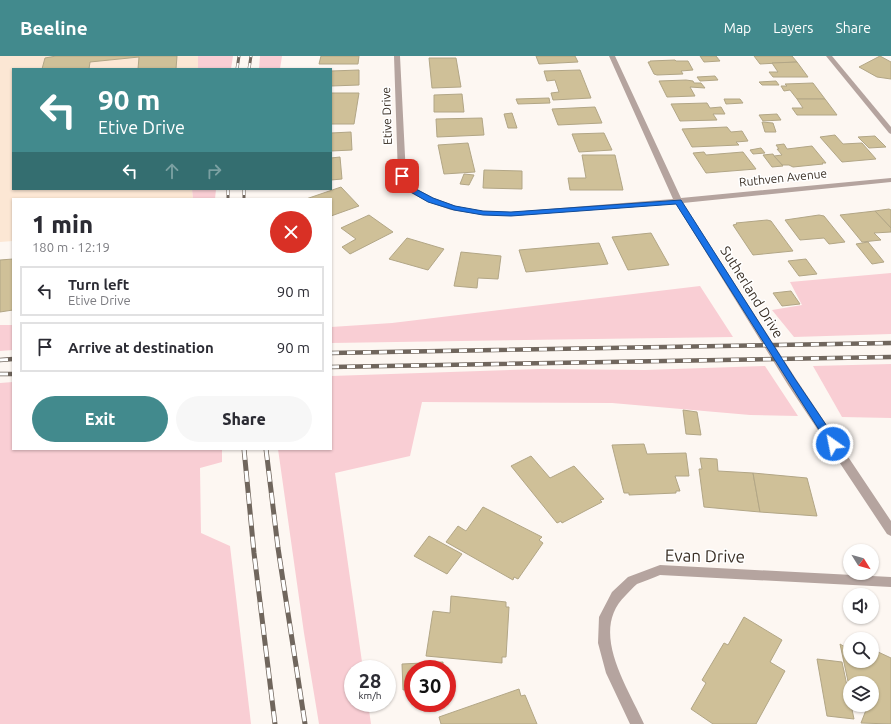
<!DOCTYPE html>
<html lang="en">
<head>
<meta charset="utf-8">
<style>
	body { margin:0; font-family:Ubuntu,sans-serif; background:#f7f7f7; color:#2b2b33; height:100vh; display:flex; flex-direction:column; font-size:15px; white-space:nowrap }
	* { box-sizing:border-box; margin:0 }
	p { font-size:13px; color:#7c7c81 }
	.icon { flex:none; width:22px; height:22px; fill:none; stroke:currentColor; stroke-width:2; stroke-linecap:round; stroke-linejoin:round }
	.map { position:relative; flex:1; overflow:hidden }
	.panel { position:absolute; left:12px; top:142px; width:320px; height:252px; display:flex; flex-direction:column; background:#fff; border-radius:0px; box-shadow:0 1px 3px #0004 }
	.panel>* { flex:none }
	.guide { position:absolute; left:12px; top:12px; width:320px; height:122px; border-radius:0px; box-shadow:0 1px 3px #0004; background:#428a8d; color:#fff; overflow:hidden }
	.needle { width:26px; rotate:127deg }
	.buttons { position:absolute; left:843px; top:488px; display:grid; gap:8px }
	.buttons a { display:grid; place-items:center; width:36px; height:36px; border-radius:50%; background:#fff; box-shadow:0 1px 3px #0004; font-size:20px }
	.speed { position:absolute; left:344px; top:604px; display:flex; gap:8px; font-size:20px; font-weight:700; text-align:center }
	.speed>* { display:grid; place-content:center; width:52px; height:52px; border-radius:50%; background:#fff; box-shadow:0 1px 3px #0004; line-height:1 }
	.speed small { font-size:10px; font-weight:400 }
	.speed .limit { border:6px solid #d22; background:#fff; color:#111 }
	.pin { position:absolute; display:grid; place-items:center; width:34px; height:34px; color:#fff; margin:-17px; border-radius:8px; box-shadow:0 2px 6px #0006 }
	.me { position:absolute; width:44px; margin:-22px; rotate:327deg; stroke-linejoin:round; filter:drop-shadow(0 0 3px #0008) }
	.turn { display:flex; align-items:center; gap:14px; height:84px; padding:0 20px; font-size:18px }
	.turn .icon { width:52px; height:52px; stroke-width:2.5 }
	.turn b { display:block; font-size:28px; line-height:34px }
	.lanes { display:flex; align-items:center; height:38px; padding:0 20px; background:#0003; justify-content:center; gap:20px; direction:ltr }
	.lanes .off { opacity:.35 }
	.round { display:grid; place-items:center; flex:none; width:42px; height:42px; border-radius:21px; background:#f7f7f7 }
	.head { display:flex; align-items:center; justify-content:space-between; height:68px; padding:0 20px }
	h1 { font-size:24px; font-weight:800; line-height:30px }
	.cta { display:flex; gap:8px; margin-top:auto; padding:8px 20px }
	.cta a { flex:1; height:46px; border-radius:24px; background:#428a8d; color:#fff; font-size:16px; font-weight:800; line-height:46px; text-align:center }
	.cta a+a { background:#f7f7f7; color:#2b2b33 }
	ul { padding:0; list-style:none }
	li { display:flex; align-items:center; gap:12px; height:50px; margin:0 8px 6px; padding:0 12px; border:2px solid #e1e1e2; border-radius:0px }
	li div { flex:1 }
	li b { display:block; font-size:15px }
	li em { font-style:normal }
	header { display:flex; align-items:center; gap:24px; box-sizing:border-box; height:56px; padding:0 20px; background:#428a8d; color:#fff }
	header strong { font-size:19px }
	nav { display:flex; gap:22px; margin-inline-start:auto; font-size:14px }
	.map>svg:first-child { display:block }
</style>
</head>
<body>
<header>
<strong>Beeline</strong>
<nav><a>Map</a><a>Layers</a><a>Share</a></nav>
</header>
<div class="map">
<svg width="891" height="668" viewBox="0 0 891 668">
	<rect width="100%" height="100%" fill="#fdf7f2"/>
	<path fill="#fce7d4" d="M0 0H198V13H13V133H192L193 143H13V185L0 186Z"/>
	<g fill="#f9ced4">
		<path d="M198 0H233L231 13H198Z"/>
		<path d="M260 0H282L280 13H259Z"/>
		<path d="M192 133H216L215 143H193Z"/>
		<path d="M891 217V278L794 281 772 254 802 249 790 226Z"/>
		<path d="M700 230 733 281 331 287V271L392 267Z"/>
		<path d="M0 269H13V294L0 295Z"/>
		<path d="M891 308V362L842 361 813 310Z"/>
		<path d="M765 310 798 360 750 359 612 347 422 346 410 400 335 417 363 613H353V647H368L371 668H319L304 577 278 393H331V320L540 313 645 314Z"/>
		<path d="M13 326V393H222V406L200 412 201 477 230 490 251 668H0V327Z"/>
	</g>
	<g fill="#cfc098" stroke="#b2a686">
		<path d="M56 0H177L176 13H138L139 1 90 6 89 13H42L45 2Z"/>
		<path d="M321 0H359L358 8H319Z"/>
		<path d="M536 0H575L578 6 539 8Z"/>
		<path d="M700 0H716L720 5 704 6Z"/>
		<path d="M754 0H792L797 6 760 8Z"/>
		<path d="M880 0 891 6V23L877 21 859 11Z"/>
		<path d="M429 2H456L461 31 432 32Z"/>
		<path d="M675 4 676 5H688L693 14 681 15 683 18 657 19 654 18 648 6H650V5Z"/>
		<path d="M797 6 808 21H773L769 16H778L772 7Z"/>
		<path d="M359 14V29L331 30V15Z"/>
		<path d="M580 14 591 42 553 44 551 37 559 36 555 24 547 25 544 15Z"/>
		<path d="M715 20 718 24 700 25 697 21Z"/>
		<path d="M686 24 693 25 694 27H701L705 32 690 31 695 40 667 41 659 25Z"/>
		<path d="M776 25 779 29H762L759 26Z"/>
		<path d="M813 27 825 43H797L790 34 784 35 781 30H787L785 28Z"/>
		<path d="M331 37H359L354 68H331Z"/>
		<path d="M462 38 464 56H434V39Z"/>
		<path d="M549 42 550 47 518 48 516 43Z"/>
		<path d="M724 43H740L743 47 726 48Z"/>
		<path d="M797 43H825L837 59H797L792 52H803Z"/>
		<path d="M707 47 710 52 721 51 725 58H713L717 64 680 65 671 48Z"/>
		<path d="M595 51 602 67 558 69 552 53Z"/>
		<path d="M512 57 517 72H508L504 58Z"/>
		<path d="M777 58 781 64 763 65 759 59Z"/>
		<path d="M482 62 484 79 437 81 436 63Z"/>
		<path d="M762 66 773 67 776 76H765Z"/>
		<path d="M727 71 731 76 742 75 748 85 736 86 739 89 692 91 682 73Z"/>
		<path d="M351 76 352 94 331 95V77Z"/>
		<path d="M604 77 612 94 579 96 572 78Z"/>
		<path d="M835 79 843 88 862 87 876 103 842 106 820 81Z"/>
		<path d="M875 80 886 91 869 92 858 81Z"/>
		<path d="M468 87 475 116 444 118 438 89Z"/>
		<path d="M784 88 787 93 812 90 826 107H822L823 108 793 111 789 109H782L774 100 782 99 777 93H779L776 89Z"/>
		<path d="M761 92 765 97 753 98 750 94Z"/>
		<path d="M704 96 706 99 743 96 756 113 706 117 693 97Z"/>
		<path d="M773 98 774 100 783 110 772 111 763 99Z"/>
		<path d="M582 99H615L623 134H570L568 122H586Z"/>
		<path d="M340 101 342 123 331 124V102Z"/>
		<path d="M484 114 522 115V133L483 132Z"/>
		<path d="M464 118 474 119 469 129 460 128Z"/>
		<path d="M341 131 359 150 331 160V143H306Z"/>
		<path d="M889 153 891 154V172L875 155Z"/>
		<path d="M875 155 891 172V176L874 177 881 184 862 186 840 159Z"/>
		<path d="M369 159 393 176 350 198 342 191 356 183 341 172Z"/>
		<path d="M819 159 824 160 845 186 829 188 824 182 800 184 785 164Z"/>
		<path d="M767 164 771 165 793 195 753 199 733 169 737 168 736 167Z"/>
		<path d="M651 177 669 209 628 214 612 181Z"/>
		<path d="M407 182 444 193 428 214 389 203Z"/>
		<path d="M868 186 884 206 872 208 856 188Z"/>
		<path d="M599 187 608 208 526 216 519 194Z"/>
		<path d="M461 196 501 200 498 223 478 222 477 232 454 230Z"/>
		<path d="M13 203V254L0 256V204Z"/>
		<path d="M806 203 817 218 799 220 788 205Z"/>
		<path d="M791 235 800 248 782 250 773 237Z"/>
		<path d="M683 354 697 356 701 379 686 378Z"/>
		<path d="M644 388 647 398 686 397 689 420H675L680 435H676V437L629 439V437H624L612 389Z"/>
		<path d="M531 400 550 422 574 410 604 443 600 444 602 446 562 467 561 465 557 467 511 410Z"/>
		<path d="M700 402 717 403 718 415 753 417 760 456 704 451 699 413H702Z"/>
		<path d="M753 417 807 422 817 460 760 456Z"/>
		<path d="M483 451 542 481 539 484 543 487 518 523 514 521 513 524 446 486 458 470 466 475Z"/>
		<path d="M429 480 462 498 447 518 414 500Z"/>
		<path d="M451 540 506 546V551H509L506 601H502V607L426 600 433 555 450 557Z"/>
		<path d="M744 561 782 584 770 606 785 615 756 668H713L691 653 706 627 702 624 724 587 728 589Z"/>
		<path d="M840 588 850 594V605H872V596L875 598 876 595 891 602V668L861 667 868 649H872V627H850L849 630Z"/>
		<path d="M817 603 842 606 854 663 827 660Z"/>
		<path d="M443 606V613H413V633L403 634 402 608Z"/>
		<path d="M519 633 521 640 525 639 537 668H441L439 661Z"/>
	</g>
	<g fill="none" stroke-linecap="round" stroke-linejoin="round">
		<g fill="#b5a49f" fill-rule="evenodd">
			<path d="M394 0H400L406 120 415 132 434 142 456 150 483 155 511 156 673 143 609 0H615L681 142 891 122V126L683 147 796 323 891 465V480L887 478 788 329 676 148 511 160 483 159 451 154 428 146 409 136 398 120Z"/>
			<path d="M826 0H832L891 71V78L889 77Z"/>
			<path d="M660 509 891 521V531L660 519C653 522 645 525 637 528 633 531 630 535 626 539 588 575 628 631 644 668H630L606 617 598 587 599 561 612 536 628 521Z"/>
		</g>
		<defs>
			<g id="rail-far2">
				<path d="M237 13 239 0"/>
				<path d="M249 13 251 0"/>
				<path d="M228 133V143"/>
				<path d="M244 133V143"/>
			</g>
			<g id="rail-far1">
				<path d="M331 297 891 287"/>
				<path d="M0 304 13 303"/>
				<path d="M331 311 891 301"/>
				<path d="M0 318H13"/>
			</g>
			<g id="rail">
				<path d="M244 393 254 497 275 668"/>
				<path d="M266 393 278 492 305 668"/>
			</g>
		</defs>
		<use href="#rail-far2" stroke="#70665d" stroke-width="3"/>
		<use href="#rail-far1" stroke="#70665d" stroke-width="4.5"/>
		<use href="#rail" stroke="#70665d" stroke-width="5"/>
		<use href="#rail-far2" stroke="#fff" stroke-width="2" stroke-dasharray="6" stroke-linecap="butt"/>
		<use href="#rail-far1" stroke="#fff" stroke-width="3" stroke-dasharray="8" stroke-linecap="butt"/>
		<use href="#rail" stroke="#fff" stroke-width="3.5" stroke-dasharray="11" stroke-linecap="butt"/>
	</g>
	<path fill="#1a73e8" stroke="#114b97" d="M400 118H405L414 132 433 142 455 150 483 155 511 156 681 144 795 323 837 385 838 388 837 391H830L676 148 511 160 483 159 454 154 428 146 409 135 399 120Z"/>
	<g text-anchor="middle" stroke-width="3" stroke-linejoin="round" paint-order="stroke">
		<g font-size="12" fill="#3b3026" stroke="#fff">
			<text transform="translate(387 60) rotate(-92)" y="4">Etive Drive</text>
			<text transform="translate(783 122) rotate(-6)" y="4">Ruthven Avenue</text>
		</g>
		<g font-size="14" fill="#3b3026" stroke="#fff">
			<text transform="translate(752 236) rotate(58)" y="5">Sutherland Drive</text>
		</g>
		<g font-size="17" fill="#3b3026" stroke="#fff">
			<text transform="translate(705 500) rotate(1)" y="6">Evan Drive</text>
		</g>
	</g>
</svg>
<div class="buttons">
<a><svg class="needle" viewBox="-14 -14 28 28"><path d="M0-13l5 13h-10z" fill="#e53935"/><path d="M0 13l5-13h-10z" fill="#7c7c81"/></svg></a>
<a><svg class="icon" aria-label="sound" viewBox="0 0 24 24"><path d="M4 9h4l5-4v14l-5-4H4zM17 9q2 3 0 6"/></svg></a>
<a><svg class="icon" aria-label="search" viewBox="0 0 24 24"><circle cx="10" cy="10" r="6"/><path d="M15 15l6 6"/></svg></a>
<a><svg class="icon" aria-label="layers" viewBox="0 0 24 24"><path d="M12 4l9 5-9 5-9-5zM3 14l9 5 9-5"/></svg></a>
</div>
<div class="speed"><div>28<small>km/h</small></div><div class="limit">30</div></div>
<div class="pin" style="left:402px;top:120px;background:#d93025"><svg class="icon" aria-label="arrive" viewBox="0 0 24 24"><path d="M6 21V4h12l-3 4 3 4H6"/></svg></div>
<svg class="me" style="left:833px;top:388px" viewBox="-20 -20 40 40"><circle r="17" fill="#1a73e8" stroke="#fff" stroke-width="3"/><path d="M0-11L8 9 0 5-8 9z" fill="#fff"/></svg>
<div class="guide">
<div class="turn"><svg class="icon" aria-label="left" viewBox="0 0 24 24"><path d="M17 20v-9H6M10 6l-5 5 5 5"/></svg><div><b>90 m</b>Etive Drive</div></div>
<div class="lanes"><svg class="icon" aria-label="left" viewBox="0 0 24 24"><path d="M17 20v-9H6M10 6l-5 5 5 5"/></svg><svg class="icon off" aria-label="ahead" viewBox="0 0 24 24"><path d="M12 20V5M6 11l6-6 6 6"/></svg><svg class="icon off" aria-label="right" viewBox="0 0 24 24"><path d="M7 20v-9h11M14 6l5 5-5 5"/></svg></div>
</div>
<section class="panel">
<div class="head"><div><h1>1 min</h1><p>180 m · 12:19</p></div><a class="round" style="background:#d93025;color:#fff"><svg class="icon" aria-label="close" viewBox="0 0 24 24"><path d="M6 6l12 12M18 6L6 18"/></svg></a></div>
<ul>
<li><svg class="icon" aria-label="left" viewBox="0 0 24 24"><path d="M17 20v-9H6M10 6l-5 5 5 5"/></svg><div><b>Turn left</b><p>Etive Drive</p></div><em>90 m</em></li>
<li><svg class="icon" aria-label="arrive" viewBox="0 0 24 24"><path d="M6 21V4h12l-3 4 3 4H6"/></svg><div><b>Arrive at destination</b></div><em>90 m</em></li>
</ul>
<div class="cta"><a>Exit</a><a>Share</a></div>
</section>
</div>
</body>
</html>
